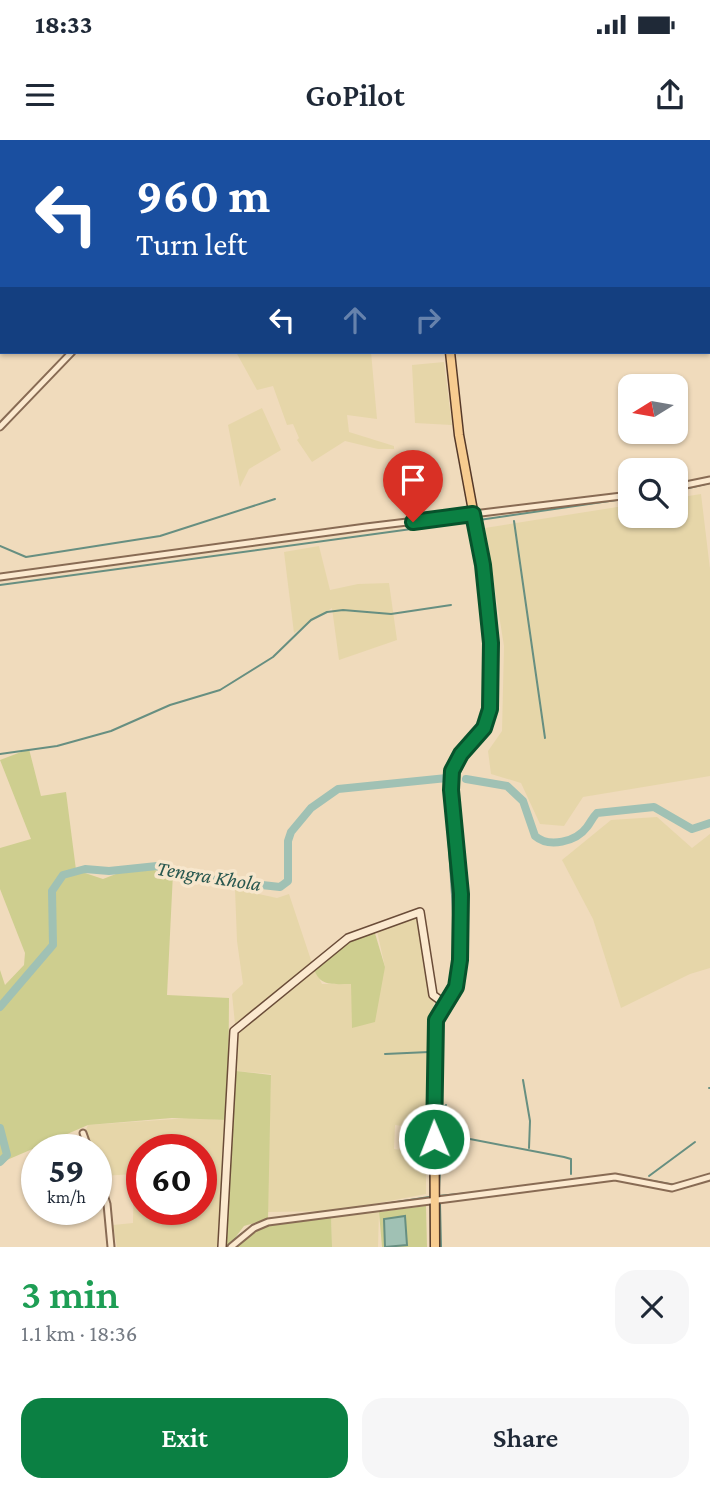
<!DOCTYPE html>
<html lang="en">
<head>
<meta charset="utf-8">
<style>
	body { margin:0; font-family:"Crimson Pro",serif; background:#f6f6f7; color:#1f2937; height:100vh; display:flex; flex-direction:column; font-size:26px; white-space:nowrap }
	* { box-sizing:border-box; margin:0 }
	p { font-size:23px; color:#747a83 }
	.icon { flex:none; width:38px; height:38px; fill:none; stroke:currentColor; stroke-width:2; stroke-linecap:round; stroke-linejoin:round }
	.map { position:relative; height:1107px; overflow:hidden }
	.panel { display:flex; flex-direction:column; background:#fff; flex:1 }
	.panel>* { flex:none }
	.hud { position:absolute; left:0px; top:0px; width:710px; height:214px; box-shadow:0 2px 5px #0004; background:#1a4fa0; color:#fff; overflow:hidden }
	.needle { width:46px; rotate:259deg }
	.buttons { position:absolute; left:618px; top:234px; display:grid; gap:14px }
	.buttons a { display:grid; place-items:center; width:70px; height:70px; border-radius:14px; background:#fff; box-shadow:0 2px 5px #0004; font-size:35px }
	.speed { position:absolute; left:21px; top:994px; display:flex; gap:14px; font-size:35px; font-weight:700; text-align:center }
	.speed>* { display:grid; place-content:center; width:91px; height:91px; border-radius:50%; background:#fff; box-shadow:0 2px 5px #0004; line-height:1 }
	.speed small { font-size:18px; font-weight:400 }
	.speed .limit { border:10px solid #d22; background:#fff; color:#111 }
	.pin { position:absolute; display:grid; place-items:center; width:60px; height:60px; color:#fff; margin:-72px -30px; border-radius:50% 50% 50% 0; rotate:-45deg; box-shadow:0 0 7px #0007 }
	.pin .icon { rotate:45deg }
	.me { position:absolute; width:77px; margin:-38px; rotate:359deg; stroke-linejoin:round; filter:drop-shadow(0 0 5px #0008) }
	.turn { display:flex; align-items:center; gap:24px; height:147px; padding:0 21px; font-size:32px }
	.turn .icon { width:91px; height:91px; stroke-width:2.5 }
	.turn b { display:block; font-size:49px; line-height:60px }
	.lanes { display:flex; align-items:center; height:66px; padding:0 21px; background:#0003; justify-content:center; gap:35px; direction:ltr }
	.lanes .off { opacity:.35 }
	.round { display:grid; place-items:center; flex:none; width:74px; height:74px; border-radius:21px; background:#f6f6f7 }
	.overview { display:flex; align-items:center; justify-content:space-between; height:119px; padding:0 21px }
	h1 { font-size:42px; font-weight:600; line-height:52px; color:#1e9e55 }
	.action { display:flex; gap:14px; margin-top:auto; padding:14px 21px }
	.action a { flex:1; height:80px; border-radius:21px; background:#0b8043; color:#fff; font-size:28px; font-weight:600; line-height:80px; text-align:center }
	.action a+a { background:#f6f6f7; color:#1f2937 }
	.status { display:flex; justify-content:space-between; align-items:center; height:49px; padding:0 35px; background:#fff; direction:ltr }
	.status svg { height:19px; fill:currentColor }
	header { display:flex; justify-content:space-between; align-items:center; height:91px; padding:0 21px; background:#fff; font-size:32px; font-weight:600 }
	.map>svg:first-child { display:block }
</style>
</head>
<body>
<div class="status"><b>18:33</b><svg viewBox="0 0 49 12"><path d="M0 12V9h3v3zM5 12V6h3v6zM10 12V3h3v9zM15 12V0h3v12zM26 1h20v11H26zM47 4h2v5h-2z"/></svg></div>
<header><svg class="icon" aria-label="menu" viewBox="0 0 24 24"><path d="M4 6h16M4 12h16M4 18h16"/></svg>GoPilot<svg class="icon" aria-label="share" viewBox="0 0 24 24"><path d="M12 15V3M7 8l5-5 5 5M5 13v7h14v-7"/></svg></header>
<div class="map">
<svg width="710" height="1107" viewBox="0 0 710 1107">
	<rect width="100%" height="100%" fill="#f0dbbc"/>
	<g fill="#e6d6a9" fill-rule="evenodd">
		<path d="M0 0H253L2 2 0 188Z"/>
		<path d="M236 212H371L377 279 347 275 349 292 394 306V309H378L345 301 312 322 297 300 299 298 293 284 287 285 273 246 257 250Z"/>
		<path d="M444 222 452 285 415 283 412 225Z"/>
		<path d="M262 268 281 310 249 329 240 347 228 285Z"/>
		<path d="M701 354 710 429V636L583 657 564 686 540 684 521 643 491 634 488 611 502 591 504 506 485 388 630 365V376H676V358Z"/>
		<path d="M319 406 330 450 358 444 389 443 397 500 339 520 332 468 294 493 284 412Z"/>
		<path d="M657 677 692 708 710 694V828L690 834 621 868 593 779 562 720 611 680Z"/>
		<path d="M235 749 277 758 289 754 313 826 322 844H352L353 888 385 827 377 791 422 773 434 855 427 989 395 985 394 1009 426 1013V1054L337 1071 267 1072 271 934 236 931 237 892 302 834 235 884 232 854 243 844 237 801Z"/>
		<path d="M189 978 228 980 223 1107H117L113 1085 133 1083 134 1034 103 1036 96 1020V1010H92L85 992 88 985ZM142 1010H201V1069H142Z"/>
		<path d="M83 997 88 1010H37V1036L31 1010Z"/>
		<path d="M379 1072 378 1107H332L331 1074Z"/>
	</g>
	<g fill="#cece8f">
		<path d="M29 609 41 656 66 652 76 730 103 739 134 727 173 733 167 855 229 858 228 980 172 978 88 985 0 1023V830L5 845 24 825 25 813 0 749V708L31 699 0 620Z"/>
		<path d="M374 790 385 827 375 882 352 888 351 844C331 844 319 847 313 826L348 798Z"/>
		<path d="M236 931 271 935 268 1079 244 1086 228 1107 221 1100Z"/>
		<path d="M426 1066 427 1107H382L379 1072Z"/>
		<path d="M331 1074 332 1107H232L254 1088 277 1080Z"/>
	</g>
	<path fill="#a0c1b4" stroke="#678f81" stroke-width="2" d="M405 1076 407 1105 385 1107 384 1079Z"/>
	<g fill="none" stroke-linecap="round" stroke-linejoin="round">
		<g stroke="#678f81" stroke-width="2">
			<path d="M703 0 707 2"/>
			<path d="M709 3H710"/>
			<path d="M676 351 710 343"/>
			<path d="M479 380 630 358"/>
			<path d="M514 381 545 598"/>
			<path d="M0 406 26 417 160 396 275 359"/>
			<path d="M0 445 470 381"/>
			<path d="M0 614 57 606 111 591 170 565 220 550 273 517 311 480 327 472 343 470 391 474 451 465"/>
			<path d="M447 638C445 706 458 772 452 840"/>
			<path d="M385 914 429 912"/>
			<path d="M523 940 530 981 529 1008"/>
			<path d="M709 948H710"/>
			<path d="M444 994 564 1017 571 1019V1034"/>
			<path d="M618 1035 640 1039"/>
			<path d="M649 1036 695 1002"/>
			<path d="M647 1040 675 1045 697 1038"/>
			<path d="M439 1051 443 968 446 965"/>
			<path d="M437 1056 470 1053"/>
			<path d="M440 1064 441 1107"/>
			<path d="M365 1067 429 1057"/>
			<path d="M431 1106 429 896 433 871 438 862"/>
			<path d="M227 1107C245 1088 262 1080 287 1077"/>
		</g>
		<g stroke="#a0c1b4" stroke-width="8">
			<path d="M466 639 507 646 523 661 535 696C549 708 576 702 587 687 591 682 592 678 597 673L654 667 692 689 710 683"/>
			<path d="M0 867 53 805 52 751 63 735 85 729 109 731 157 726 180 736 280 747 288 741V701L291 692 311 668 338 649 447 638"/>
			<path d="M0 988 7 1015 0 1022"/>
		</g>
		<defs>
			<g id="street">
				<path d="M0 287 72 212"/>
				<path d="M676 347 710 340"/>
				<path d="M0 437 366 387 630 355"/>
				<path d="M83 993 89 1010"/>
				<path d="M96 1029 107 1064 111 1107"/>
				<path d="M231 1107 254 1088 268 1082 615 1037 672 1048 710 1037"/>
			</g>
			<g id="secondary">
				<path d="M261 2 262 0"/>
				<path d="M222 1107 234 891 348 798 420 772 433 855 444 863"/>
			</g>
			<g id="primary">
				<path d="M388 0 389 2"/>
				<path d="M435 1107 434 898 438 873 459 835 461 754 451 650 452 631 461 614 487 583 492 527 483 425 459 295 450 212"/>
			</g>
		</defs>
		<use href="#street" stroke="#886b54" stroke-width="9"/>
		<use href="#secondary" stroke="#6a4c38" stroke-width="10"/>
		<use href="#primary" stroke="#553929" stroke-width="11"/>
		<use href="#street" stroke="#fbe9cf" stroke-width="5"/>
		<use href="#secondary" stroke="#fbe9cf" stroke-width="7"/>
		<use href="#primary" stroke="#f7cc90" stroke-width="8"/>
	</g>
	<g fill="none" stroke-linecap="round" stroke-linejoin="round">
		<defs>
			<path id="route" d="M413 382 473 374 483 425 491 503 490 569 484 588 461 614 452 631 451 650 461 754 460 820 456 847 436 880 434 999"/>
		</defs>
		<use href="#route" stroke="#07532c" stroke-width="18"/>
		<use href="#route" stroke="#0b8043" stroke-width="12"/>
	</g>
	<g text-anchor="middle" stroke-width="7" stroke-linejoin="round" paint-order="stroke">
		<g font-size="21" font-style="italic" fill="#28574f" stroke="#f7e6cc">
			<text transform="translate(209 736) rotate(9)" y="7">Tengra Khola</text>
		</g>
	</g>
</svg>
<div class="buttons">
<a><svg class="needle" viewBox="-14 -14 28 28"><path d="M0-13l5 13h-10z" fill="#e53935"/><path d="M0 13l5-13h-10z" fill="#747a83"/></svg></a>
<a><svg class="icon" aria-label="search" viewBox="0 0 24 24"><circle cx="10" cy="10" r="6"/><path d="M15 15l6 6"/></svg></a>
</div>
<div class="speed"><div>59<small>km/h</small></div><div class="limit">60</div></div>
<div class="pin" style="left:413px;top:382px;background:#d93025"><svg class="icon" aria-label="arrive" viewBox="0 0 24 24"><path d="M6 21V4h12l-3 4 3 4H6"/></svg></div>
<svg class="me" style="left:434px;top:999px" viewBox="-20 -20 40 40"><circle r="17" fill="#0b8043" stroke="#fff" stroke-width="3"/><path d="M0-11L8 9 0 5-8 9z" fill="#fff"/></svg>
<div class="hud">
<div class="turn"><svg class="icon" aria-label="left" viewBox="0 0 24 24"><path d="M17 20v-9H6M10 6l-5 5 5 5"/></svg><div><b>960 m</b>Turn left</div></div>
<div class="lanes"><svg class="icon" aria-label="left" viewBox="0 0 24 24"><path d="M17 20v-9H6M10 6l-5 5 5 5"/></svg><svg class="icon off" aria-label="ahead" viewBox="0 0 24 24"><path d="M12 20V5M6 11l6-6 6 6"/></svg><svg class="icon off" aria-label="right" viewBox="0 0 24 24"><path d="M7 20v-9h11M14 6l5 5-5 5"/></svg></div>
</div>
</div>
<section class="panel">
<div class="overview"><div><h1>3 min</h1><p>1.1 km · 18:36</p></div><a class="round"><svg class="icon" aria-label="close" viewBox="0 0 24 24"><path d="M6 6l12 12M18 6L6 18"/></svg></a></div>
<div class="action"><a>Exit</a><a>Share</a></div>
</section>
</body>
</html>
